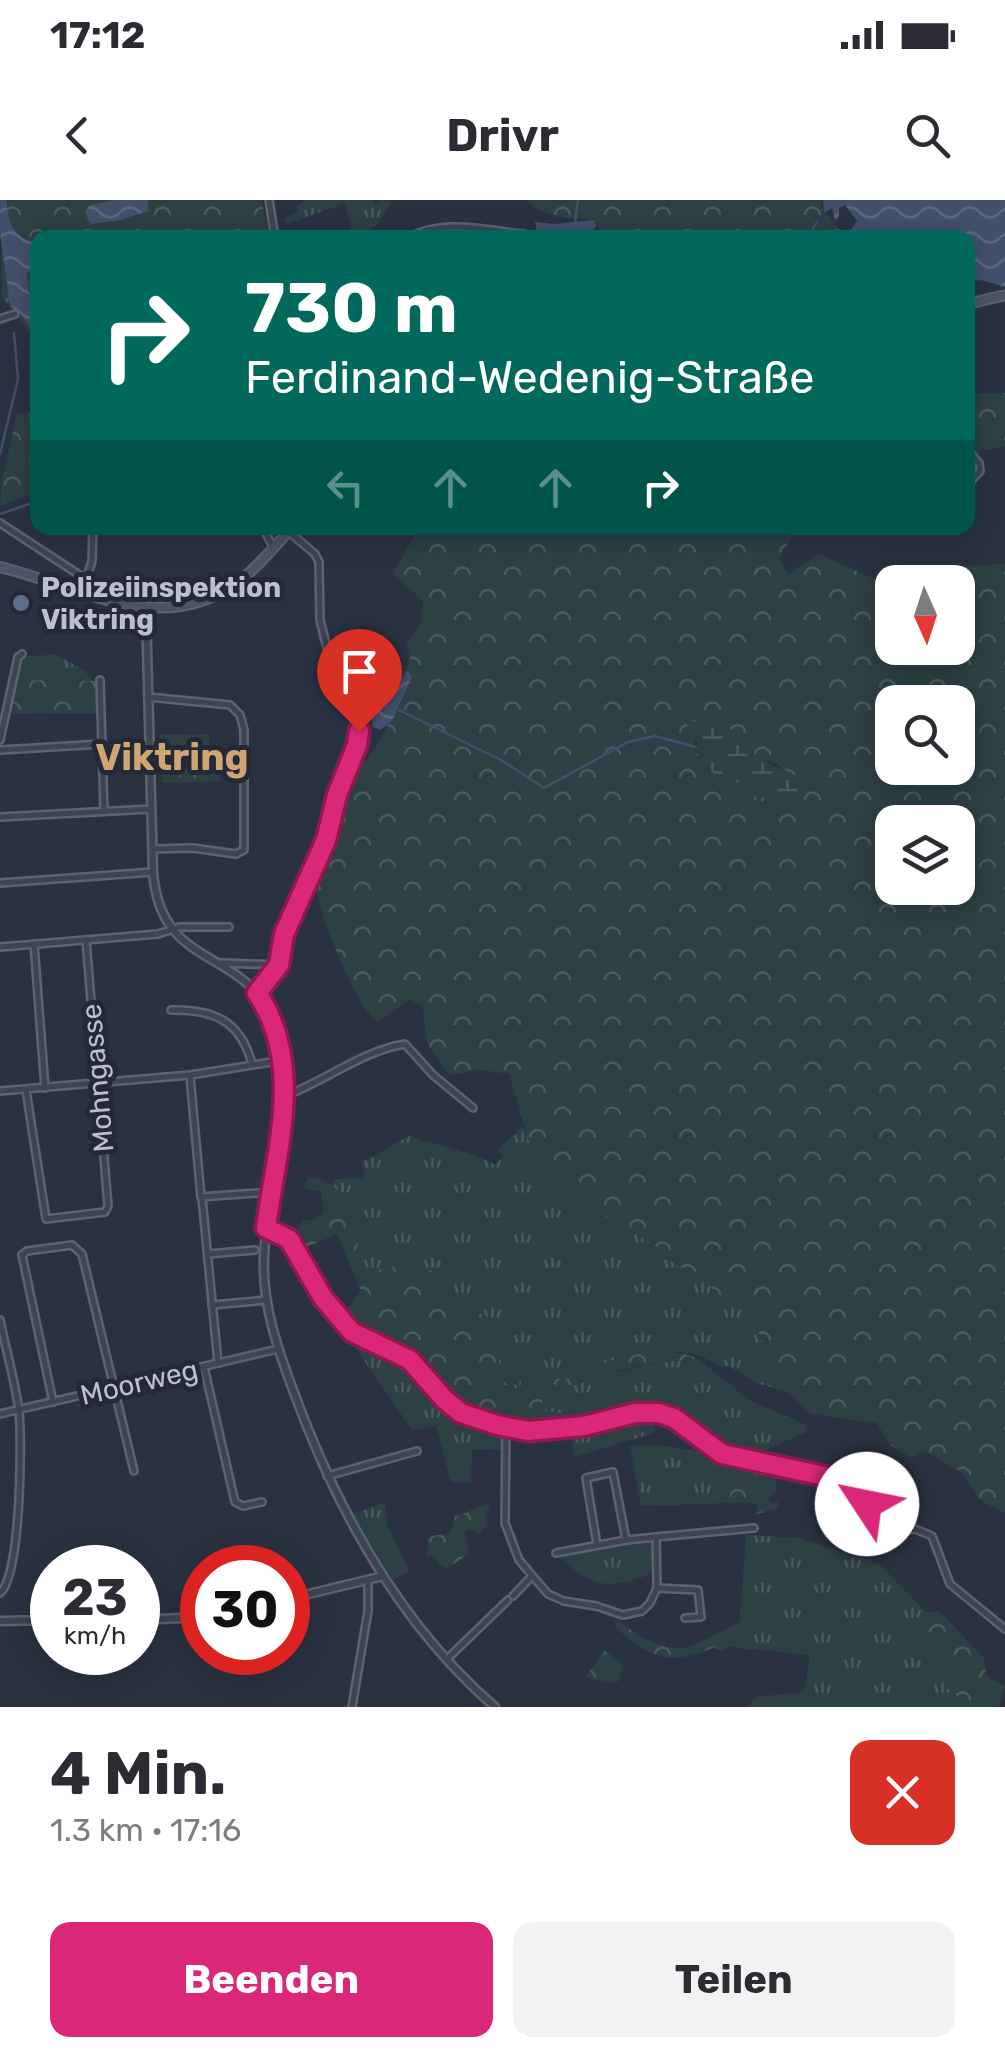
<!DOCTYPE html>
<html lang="de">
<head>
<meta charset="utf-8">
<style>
	body { margin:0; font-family:Rubik,sans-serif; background:#f2f2f3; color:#2b2b33; height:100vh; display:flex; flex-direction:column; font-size:38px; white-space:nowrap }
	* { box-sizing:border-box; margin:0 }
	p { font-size:32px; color:#7c7c81 }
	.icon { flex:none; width:55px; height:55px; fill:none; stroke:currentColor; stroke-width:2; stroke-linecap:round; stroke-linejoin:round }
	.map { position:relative; height:1507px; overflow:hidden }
	.panel { display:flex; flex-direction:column; background:#fff; flex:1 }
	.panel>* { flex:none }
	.guide { position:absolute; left:30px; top:30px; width:945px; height:305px; border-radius:20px; box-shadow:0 5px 25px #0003; background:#00695c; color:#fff; overflow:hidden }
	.needle { width:65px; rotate:177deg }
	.buttons { position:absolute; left:875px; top:365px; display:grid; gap:20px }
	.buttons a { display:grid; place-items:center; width:100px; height:100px; border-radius:20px; background:#fff; box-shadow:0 5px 25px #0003; font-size:50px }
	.speed { position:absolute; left:30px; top:1345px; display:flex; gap:20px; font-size:50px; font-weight:700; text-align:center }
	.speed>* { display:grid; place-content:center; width:130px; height:130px; border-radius:50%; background:#fff; box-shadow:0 5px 25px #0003; line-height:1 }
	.speed small { font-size:25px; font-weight:400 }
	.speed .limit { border:15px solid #d22; background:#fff; color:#111 }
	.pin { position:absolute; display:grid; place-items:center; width:85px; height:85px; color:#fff; margin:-102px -42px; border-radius:50% 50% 50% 0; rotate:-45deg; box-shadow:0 0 10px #0007 }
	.pin .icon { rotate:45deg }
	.me { position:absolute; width:110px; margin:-55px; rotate:304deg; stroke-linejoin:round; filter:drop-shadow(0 0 8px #0008) }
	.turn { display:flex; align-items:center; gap:35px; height:210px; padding:0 50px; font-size:45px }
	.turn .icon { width:130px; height:130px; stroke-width:2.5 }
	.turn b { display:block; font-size:70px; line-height:85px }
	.lanes { display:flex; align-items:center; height:95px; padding:0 50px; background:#0003; justify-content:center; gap:50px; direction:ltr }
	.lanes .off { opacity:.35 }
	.round { display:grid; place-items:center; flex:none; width:105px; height:105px; border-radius:20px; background:#f2f2f3 }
	.summary { display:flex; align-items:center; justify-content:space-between; height:170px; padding:0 50px }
	h1 { font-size:60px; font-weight:700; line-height:75px }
	.cta { display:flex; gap:20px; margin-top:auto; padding:20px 50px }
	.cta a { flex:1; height:115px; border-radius:20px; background:#db2777; color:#fff; font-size:40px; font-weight:700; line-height:115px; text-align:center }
	.cta a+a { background:#f2f2f3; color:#2b2b33 }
	.status { display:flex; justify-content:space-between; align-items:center; height:70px; padding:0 50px; background:#fff; direction:ltr }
	.status svg { height:28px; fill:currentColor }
	header { display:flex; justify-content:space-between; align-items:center; height:130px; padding:0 50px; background:#fff; font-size:45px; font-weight:700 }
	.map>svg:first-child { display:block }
</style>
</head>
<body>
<div class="status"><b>17:12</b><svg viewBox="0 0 49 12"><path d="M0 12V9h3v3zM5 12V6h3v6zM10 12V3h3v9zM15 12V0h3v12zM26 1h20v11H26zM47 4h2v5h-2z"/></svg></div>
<header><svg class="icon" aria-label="back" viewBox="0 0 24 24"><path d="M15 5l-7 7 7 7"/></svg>Drivr<svg class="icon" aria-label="search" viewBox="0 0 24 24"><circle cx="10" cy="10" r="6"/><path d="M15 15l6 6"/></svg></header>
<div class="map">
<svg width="1005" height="1507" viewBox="0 0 1005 1507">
	<defs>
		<pattern id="grass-tufts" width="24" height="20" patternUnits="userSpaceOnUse" patternTransform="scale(2.5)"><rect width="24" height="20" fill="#2d4044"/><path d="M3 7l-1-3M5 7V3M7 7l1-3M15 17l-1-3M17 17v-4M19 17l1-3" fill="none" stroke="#4a5a5e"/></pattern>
		<pattern id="forest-crowns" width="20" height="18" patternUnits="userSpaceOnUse" patternTransform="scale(2.5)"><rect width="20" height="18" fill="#2d4044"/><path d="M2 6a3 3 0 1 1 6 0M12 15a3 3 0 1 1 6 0" fill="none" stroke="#4a5a5e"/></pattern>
		<pattern id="wetland-marsh" width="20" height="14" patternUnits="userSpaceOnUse" patternTransform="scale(2.5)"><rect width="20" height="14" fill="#2d4044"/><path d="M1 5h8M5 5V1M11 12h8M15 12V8" fill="none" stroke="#4a5a5e"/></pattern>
		<pattern id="water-waves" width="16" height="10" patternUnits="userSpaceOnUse" patternTransform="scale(2.5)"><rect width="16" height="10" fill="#43506b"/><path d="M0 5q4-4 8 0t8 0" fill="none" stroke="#5c677f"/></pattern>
	</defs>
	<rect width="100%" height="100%" fill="#2a3242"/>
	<g fill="url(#grass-tufts)">
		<path d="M306 0H372L373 4 381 3V0L392 1 379 23 370 30 372 37 355 35 331 37 352 29 345 3 287 24 284 18 298 12 297 6Z"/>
		<path d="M57 455 85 471 92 481 17 480 23 456Z"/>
		<path d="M522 926 531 942 534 959 608 1017 659 1048 678 1067 694 1071 721 1096 755 1097 762 1118 753 1122 788 1192 759 1184 728 1166 720 1167C685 1141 639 1152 600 1165 587 1169 578 1179 564 1179 552 1179 537 1172 526 1169L518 1189 504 1182 487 1118 444 1099 395 1066 369 1072 360 1059 343 1002 331 984 335 979 362 978 365 971 361 963 409 936C426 942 486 956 495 965L503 956 498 950Z"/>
		<path d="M334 1117 354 1137 413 1166 458 1214 499 1229 502 1233 501 1250 472 1249 471 1283 451 1282 436 1226 412 1230Z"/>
		<path d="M698 1159 749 1200 806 1225 807 1232 746 1258 717 1247 666 1211 633 1210 581 1223 585 1218 540 1210 545 1190C569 1189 586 1180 608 1174 639 1166 667 1161 698 1159Z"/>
		<path d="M641 1215 656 1216 654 1233 574 1257 571 1231Z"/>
		<path d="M658 1245 707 1253 734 1261 729 1303 641 1306 630 1246Z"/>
		<path d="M385 1302 387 1324 409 1371 393 1380 352 1314Z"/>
		<path d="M746 1335 799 1338 879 1364 926 1412 909 1438 949 1475 958 1497 998 1507H746L757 1497 804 1492 810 1455 720 1446 721 1432 740 1422Z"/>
		<path d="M650 1340 653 1373C607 1391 594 1388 557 1355Z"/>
	</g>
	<g fill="url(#forest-crowns)" fill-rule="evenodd">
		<path d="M0 0H262L268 37 38 38 37 143 2 97Z"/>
		<path d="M527 0H821V7L846 37H591L600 30 595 19C572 17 542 20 527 0Z"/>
		<path d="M968 193H1005V247L980 250 968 288Z"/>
		<path d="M37 210V292L0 306 2 281 17 214Z"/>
		<path d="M410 328H785L793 336 779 358 788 375 819 354 892 387V448H958V382H910L914 369 1005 364V1313L980 1300 962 1273 925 1251 911 1258 890 1245 877 1223 811 1214 788 1192 753 1121 762 1117 755 1097H721L694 1071 678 1067 658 1048 608 1017 534 959 509 874 476 869 450 876 427 843 423 807 410 799 378 822C355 806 316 709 315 680 315 669 326 655 329 644 336 624 339 602 344 582 370 564 391 525 399 495L389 487 387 474 393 465 407 466 410 458 406 444 421 424 423 401 393 373 414 337ZM892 502H958V568H892ZM693 520 730 529 759 559 776 563 786 571 760 601 747 586 716 576 695 554ZM892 622H958V688H892Z"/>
		<path d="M17 480 98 481 97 513 10 514Z"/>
		<path d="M209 534V549H219L220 581 162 583 160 535Z"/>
		<path d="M308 977C314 978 326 980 331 984 356 1004 352 1048 369 1072L395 1066 452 1073 444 1099 488 1117 504 1182 517 1189 525 1168C537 1172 551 1179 563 1179 577 1179 587 1169 599 1165 631 1154 666 1144 698 1159 665 1161 632 1165 601 1176 581 1182 566 1189 545 1190L540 1210 585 1217 581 1223C539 1227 487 1232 453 1202 437 1188 427 1167 409 1156 385 1142 362 1136 342 1116L361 1091 337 1034 300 1050 294 1037 303 1020 312 1021 324 1013 321 992 304 989Z"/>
		<path d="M734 1261 775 1269 776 1290 768 1299 769 1302H778L779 1308 754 1315 758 1307 755 1303H729Z"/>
		<path d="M487 1304 490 1307 485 1316 488 1324 480 1333 468 1329 464 1333 469 1353 449 1368 439 1365 436 1357 427 1356 425 1353 429 1348 427 1337 450 1333 455 1316C468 1314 474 1307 487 1304Z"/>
		<path d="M939 1411 984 1458 986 1475 1005 1487 998 1507 958 1497 945 1486 949 1475 909 1438 926 1412Z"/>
		<path d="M618 1420C637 1436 666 1454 691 1446 704 1442 715 1433 728 1430L730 1434 726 1439 727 1448 722 1451 714 1447C676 1467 641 1457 614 1424Z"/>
		<path d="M604 1450 623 1464 619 1481 609 1483 586 1477Z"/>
	</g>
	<path fill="url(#wetland-marsh)" d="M693 520 730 529 745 543 751 544V550C762 563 785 570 801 578L804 598 791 605 760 601 747 586 716 576 695 554 697 542 686 523Z"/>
	<g fill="url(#water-waves)">
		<path d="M0 0H6C9 21 10 34 32 42L37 40V64L27 73 29 92 37 104V137L21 114 10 106 0 33Z"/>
		<path d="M115 0H148V11L117 21 90 24 85 12 90 5Z"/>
		<path d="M823 0H1005V87L981 80 968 81V38L855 37 850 31 857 21 845 5 839 8V17L835 20 832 8 824 13Z"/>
		<path d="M595 20 596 26 587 37H538L535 22 555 24Z"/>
		<path d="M408 470 412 477 392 521 380 530 373 527 371 513 376 496 391 491Z"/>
	</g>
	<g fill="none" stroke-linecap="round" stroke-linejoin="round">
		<g stroke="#43506b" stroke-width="2.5">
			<path d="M575 23 578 0"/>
			<path d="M808 38 817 22"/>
			<path d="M829 38 830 33"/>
			<path d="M0 254 18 179 14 133"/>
			<path d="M0 314 38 301"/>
			<path d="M399 510 501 560 544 588 628 542 655 536 696 547"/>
		</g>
		<defs>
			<g id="minor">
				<path d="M269 0 275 38"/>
				<path d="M409 38C442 18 488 31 524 34"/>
				<path d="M0 119 15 114"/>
				<path d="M968 250 979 263 980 271 968 284"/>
				<path d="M0 323 84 378"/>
				<path d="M155 328H234"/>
				<path d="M263 328 273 347"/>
				<path d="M82 392 92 361 93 328"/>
				<path d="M100 480 104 611"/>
				<path d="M148 497 230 505 240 515 244 530V650L236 654 193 648 152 649"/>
				<path d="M0 540 18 457 22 454"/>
				<path d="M0 550 102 544"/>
				<path d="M0 617 151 609"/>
				<path d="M0 683 153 672"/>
				<path d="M34 744 45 888"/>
				<path d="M0 747 158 734 179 727H229"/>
				<path d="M222 763 279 765 284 734 327 640 337 595 359 538 358 524 341 504 320 420 319 362 315 354 288 331"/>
				<path d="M257 793 279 765"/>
				<path d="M171 810C212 809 241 820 252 864"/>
				<path d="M190 876 201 997 271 992"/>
				<path d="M26 890 46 1019 105 1012 108 1006 86 740"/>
				<path d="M0 891 190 875 284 860"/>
				<path d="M287 895C327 880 362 851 405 844L433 875 473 908"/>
				<path d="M202 998 218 1163"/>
				<path d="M266 1029 289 1039 323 1099 353 1132 410 1160 444 1199 461 1213 497 1225 528 1231 583 1226 635 1213H659L674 1218 722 1254 818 1273 865 1300 866 1317 874 1330 915 1329 932 1336 950 1384 1005 1429"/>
				<path d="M208 1054 255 1050"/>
				<path d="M212 1105 266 1100"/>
				<path d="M0 1120C6 1150 15 1181 19 1211 22 1242 21 1376 0 1393"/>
				<path d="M204 1167 235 1302 243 1306 262 1302"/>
				<path d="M53 1202 22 1055 27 1051 72 1045 82 1054 134 1271"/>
				<path d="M0 1214 278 1149"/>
				<path d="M506 1227 505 1323 519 1360 548 1394 564 1401 596 1406 623 1415 642 1411 650 1403 657 1388 656 1337 754 1328"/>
				<path d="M327 1276 417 1251"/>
				<path d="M597 1345 586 1278 613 1272 626 1340"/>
				<path d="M556 1353 626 1340 656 1337"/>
				<path d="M657 1388 698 1390 701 1417 685 1418"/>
				<path d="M513 1396 531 1377"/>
				<path d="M447 1459 508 1400"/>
				<path d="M352 1507 368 1411V1380"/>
			</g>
			<g id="tertiary">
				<path d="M146 409 153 672C161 775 249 743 278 831 301 902 267 985 264 1057 262 1104 277 1147 293 1190 336 1308 399 1424 495 1507"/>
				<path d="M288 1399 383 1376"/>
				<path d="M138 1420 202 1417"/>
				<path d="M0 1421 52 1420"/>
			</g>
			<g id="secondary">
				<path d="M968 104 1005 95"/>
				<path d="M0 367C83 387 164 441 243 378 261 364 276 344 292 328"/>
			</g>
		</defs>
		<use href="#minor" stroke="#5c626f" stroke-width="10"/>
		<use href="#tertiary" stroke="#5c626f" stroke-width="11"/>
		<use href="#secondary" stroke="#5c626f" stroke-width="12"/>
		<use href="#minor" stroke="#3e4452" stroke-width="5"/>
		<use href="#tertiary" stroke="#3e4452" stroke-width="6"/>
		<use href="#secondary" stroke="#4c5364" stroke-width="8"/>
	</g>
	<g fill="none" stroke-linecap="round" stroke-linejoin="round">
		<defs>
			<path id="route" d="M359 531 357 545 337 595 326 640 284 734 279 765 257 793C305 865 276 949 266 1028L289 1039 323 1098 352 1132 410 1160 444 1199 461 1213 497 1225 528 1231 584 1226 635 1213H659L674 1218 722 1254 824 1276 867 1304"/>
		</defs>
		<use href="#route" stroke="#8e194d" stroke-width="25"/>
		<use href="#route" stroke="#db2777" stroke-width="18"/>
	</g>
	<circle fill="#5c6f8a" stroke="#232937" stroke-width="4" cx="21" cy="403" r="10"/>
	<g text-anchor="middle" stroke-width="10" stroke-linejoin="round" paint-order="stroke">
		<g font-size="28" font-weight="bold" fill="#bbc0cb" stroke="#232937" text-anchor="start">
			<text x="41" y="397">Polizeiinspektion<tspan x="41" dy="32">Viktring</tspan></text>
		</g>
		<g font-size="28" fill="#bbc0cb" stroke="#232937">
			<text transform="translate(97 878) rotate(-95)" y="10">Mohngasse</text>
			<text transform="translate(139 1182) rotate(-13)" y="10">Moorweg</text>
		</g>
		<g font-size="38" font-weight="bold" fill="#cea573" stroke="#232937">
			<text x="172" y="570">Viktring</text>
		</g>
	</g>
</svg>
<div class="buttons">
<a><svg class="needle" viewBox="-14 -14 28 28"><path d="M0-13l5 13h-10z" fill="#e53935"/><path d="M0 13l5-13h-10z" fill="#7c7c81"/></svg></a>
<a><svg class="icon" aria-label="search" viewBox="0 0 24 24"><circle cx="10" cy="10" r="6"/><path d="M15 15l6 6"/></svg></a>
<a><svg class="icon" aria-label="layers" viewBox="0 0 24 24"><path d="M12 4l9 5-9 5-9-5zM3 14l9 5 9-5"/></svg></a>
</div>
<div class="speed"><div>23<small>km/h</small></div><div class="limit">30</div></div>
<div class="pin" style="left:359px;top:531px;background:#d93025"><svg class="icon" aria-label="arrive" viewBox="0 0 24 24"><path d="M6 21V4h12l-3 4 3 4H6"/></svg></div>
<svg class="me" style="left:867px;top:1304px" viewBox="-20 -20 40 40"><circle r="19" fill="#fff"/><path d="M0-13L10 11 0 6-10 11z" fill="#db2777"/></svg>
<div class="guide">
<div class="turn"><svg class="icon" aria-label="right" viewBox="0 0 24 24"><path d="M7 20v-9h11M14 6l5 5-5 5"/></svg><div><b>730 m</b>Ferdinand-Wedenig-Straße</div></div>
<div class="lanes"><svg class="icon off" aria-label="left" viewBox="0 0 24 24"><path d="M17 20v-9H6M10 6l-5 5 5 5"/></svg><svg class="icon off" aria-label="ahead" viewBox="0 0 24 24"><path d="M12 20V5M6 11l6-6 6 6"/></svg><svg class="icon off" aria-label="ahead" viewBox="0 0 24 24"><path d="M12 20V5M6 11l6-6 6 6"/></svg><svg class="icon" aria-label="right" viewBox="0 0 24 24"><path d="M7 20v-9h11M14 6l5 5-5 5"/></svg></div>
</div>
</div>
<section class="panel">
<div class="summary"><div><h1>4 Min.</h1><p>1.3 km · 17:16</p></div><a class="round" style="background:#d93025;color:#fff"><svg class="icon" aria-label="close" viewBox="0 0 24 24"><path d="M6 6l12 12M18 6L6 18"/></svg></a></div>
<div class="cta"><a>Beenden</a><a>Teilen</a></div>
</section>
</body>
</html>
